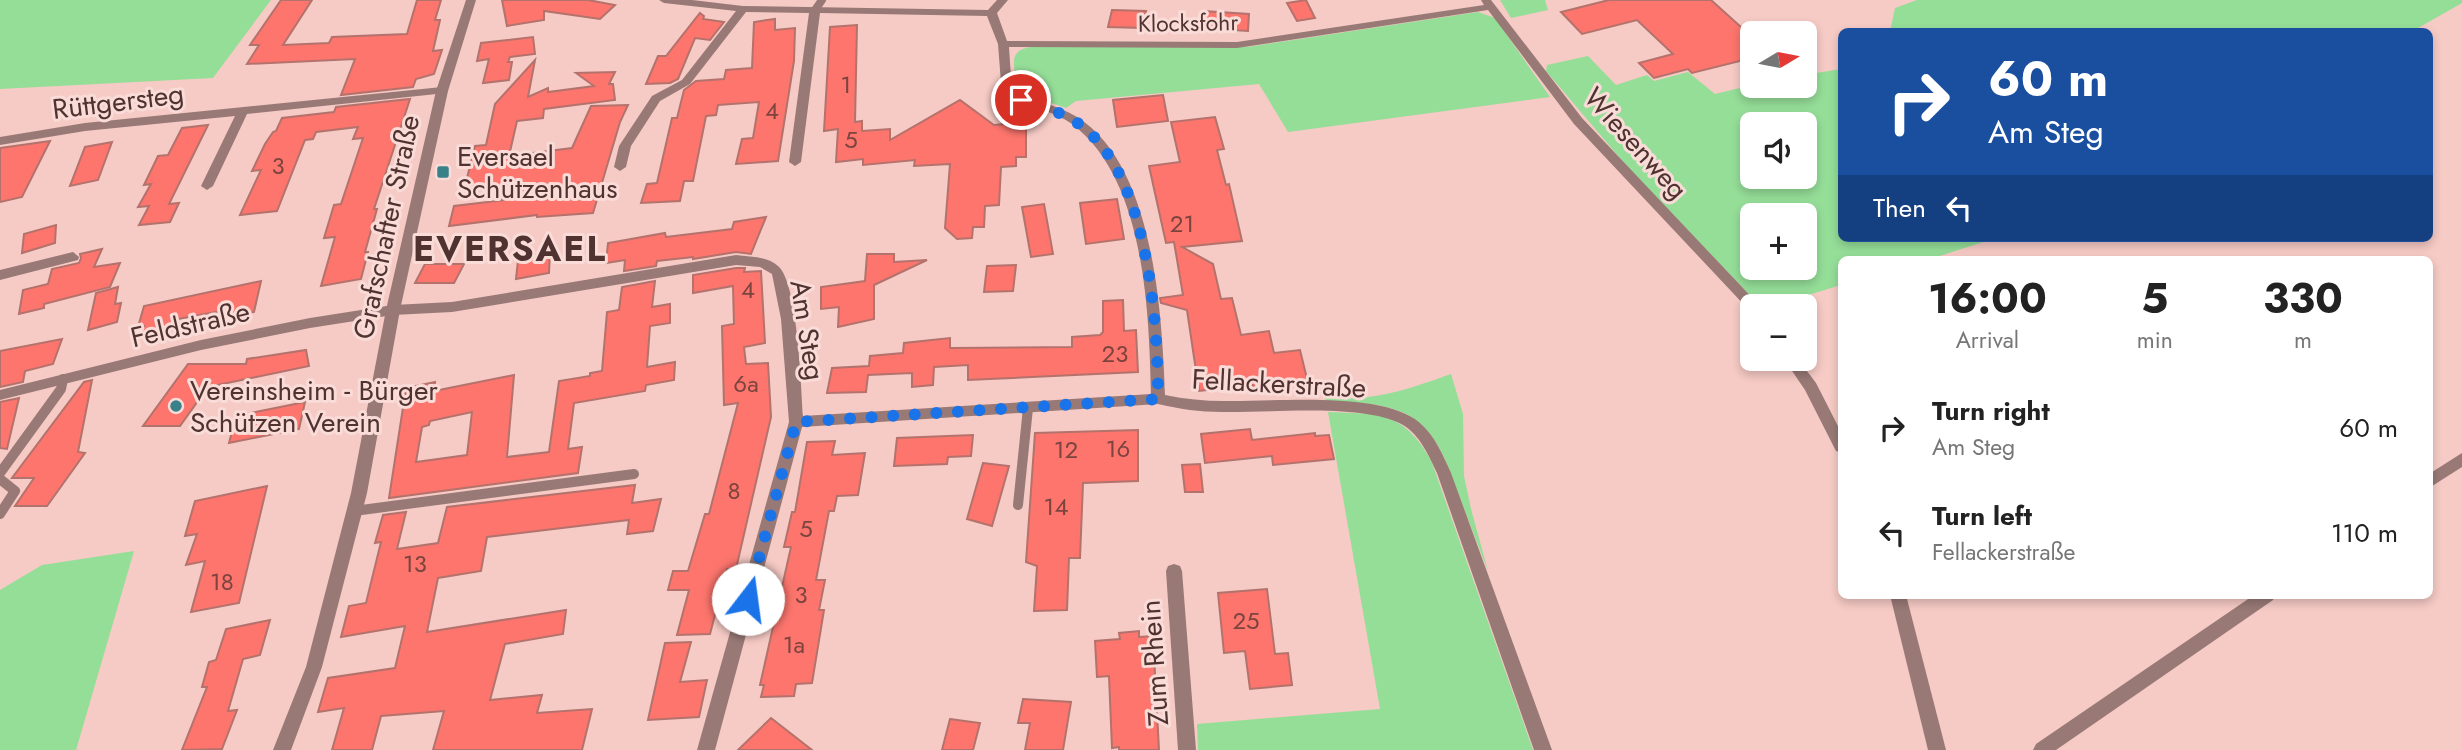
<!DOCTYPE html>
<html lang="en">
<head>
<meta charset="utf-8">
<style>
	body { margin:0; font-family:Jost,sans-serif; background:#f2f2f2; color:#222; height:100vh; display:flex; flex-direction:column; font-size:26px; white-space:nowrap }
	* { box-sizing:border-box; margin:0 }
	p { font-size:23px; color:#767676 }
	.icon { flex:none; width:38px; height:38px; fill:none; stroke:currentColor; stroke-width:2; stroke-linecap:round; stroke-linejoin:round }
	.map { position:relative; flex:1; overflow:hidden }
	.panel { position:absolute; left:1838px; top:256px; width:595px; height:343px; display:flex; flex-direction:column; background:#fff; border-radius:10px; box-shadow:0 4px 10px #0003 }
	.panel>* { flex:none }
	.banner { position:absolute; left:1838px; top:28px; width:595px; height:214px; border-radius:10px; box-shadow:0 4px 10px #0003; background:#1a4fa0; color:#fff; overflow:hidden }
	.needle { width:46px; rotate:80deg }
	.buttons { position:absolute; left:1740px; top:21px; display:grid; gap:14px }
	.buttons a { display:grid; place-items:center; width:77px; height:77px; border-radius:10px; background:#fff; box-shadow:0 4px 10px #0003; font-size:35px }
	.pin { position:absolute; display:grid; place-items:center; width:60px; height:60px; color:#fff; margin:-30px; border:4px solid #fff; border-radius:50%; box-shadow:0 2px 7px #0007 }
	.me { position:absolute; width:77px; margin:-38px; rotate:15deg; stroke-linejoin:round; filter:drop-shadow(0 0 5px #0008) }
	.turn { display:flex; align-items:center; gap:24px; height:147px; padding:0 35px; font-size:32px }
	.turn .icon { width:91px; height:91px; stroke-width:2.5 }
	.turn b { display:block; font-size:49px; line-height:60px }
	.then { display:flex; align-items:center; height:66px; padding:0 35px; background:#0003; gap:14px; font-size:26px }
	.eta { display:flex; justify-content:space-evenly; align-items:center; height:119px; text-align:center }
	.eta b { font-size:42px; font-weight:700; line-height:49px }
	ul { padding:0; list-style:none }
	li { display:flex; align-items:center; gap:21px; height:105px; padding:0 35px }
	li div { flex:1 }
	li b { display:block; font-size:26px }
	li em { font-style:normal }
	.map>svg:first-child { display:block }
</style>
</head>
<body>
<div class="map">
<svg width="2462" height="750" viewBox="0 0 2462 750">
	<rect width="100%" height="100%" fill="#f6cac5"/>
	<g fill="#95de98" fill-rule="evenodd">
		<path d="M0 0H271L213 78 0 89Z"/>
		<path d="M1500 0H1545L1548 10 1511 18Z"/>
		<path d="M1917 0H2462V3L2411 32 1890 31 1895 8Z"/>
		<path d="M1478 12 1495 18 1550 97 1288 132 1259 84 1076 101 1066 108C1040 98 1015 97 1014 65 1013 53 1019 49 1031 47H1247Z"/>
		<path d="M1588 56 1616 85 1647 75 1654 81 1688 72 1715 94 1752 85 1804 86V75L1841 69V238H1996L1930 259H1841V285L1772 306H1760L1625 164 1546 71 1547 65ZM1752 124H1804V177H1752ZM1752 215H1804V268H1752Z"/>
		<path d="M1451 374 1463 414 1464 476 1471 509 1488 571 1444 457C1419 402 1379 404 1326 402L1325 397C1370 403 1409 389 1451 374Z"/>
		<path d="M1328 412C1379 414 1403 411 1431 460L1533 750H1198L1197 724 1380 709Z"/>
		<path d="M134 551 76 750H0V590L42 565Z"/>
	</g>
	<g fill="#fd756d" stroke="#b4726c" stroke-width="2" fill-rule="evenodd">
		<path d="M281 0H312L283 45 329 43 332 37 407 34 417 0H441L435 20H440L433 51 442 50 434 74 416 79 413 87 341 95 355 59 247 64 259 45H250Z"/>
		<path d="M502 0H588L615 5 600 19 544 11V20L507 26Z"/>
		<path d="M1306 0 1315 18 1297 21 1287 3Z"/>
		<path d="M1609 0H1711L1752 37V58L1692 73 1688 69 1654 78 1639 63 1673 54 1637 20 1582 34 1561 12Z"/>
		<path d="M1112 10 1146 11 1142 28 1108 27Z"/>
		<path d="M1203 11 1249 14 1248 31 1201 28Z"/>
		<path d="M700 13 704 16 703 19 724 22 710 40 695 38 678 79 670 83 646 84 658 56H666Z"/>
		<path d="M775 19V30L795 28 794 61 778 161 736 164 742 139 753 138 759 102 718 105 716 115 706 116 693 181H684L680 201 641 203 647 184 657 183 672 118H677L684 90 696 81 724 79 726 70 752 68 754 22Z"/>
		<path d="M857 25 855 122 862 121V131L890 129V140L960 100 994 125 1015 123V127L1026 126V157H1016V166L1001 167 999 205 985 206 984 227H973L972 238 957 239 945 228 950 164 914 166 915 160 863 165V159L836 162 838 129 824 131 830 27Z"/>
		<path d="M533 37 535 54 510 57 508 62H512L509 80 483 83 489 59 477 61 481 43Z"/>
		<path d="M535 60 528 97 548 88V92L594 86 576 73 615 72 609 84H613L615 100 544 109 543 118 517 121 509 156 572 148 591 106 628 105 620 122 593 213 537 217V215L449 226 454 206 505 200 466 182 475 146 486 145 495 104Z"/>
		<path d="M1163 95 1168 121 1117 127 1113 100Z"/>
		<path d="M410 99 374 209H377L365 252H368L361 279 321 286 335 237 324 238 334 205 341 204 363 138 353 139 358 127 316 132 313 139 305 140 277 211 240 215 261 170 252 171 265 144 273 132 276 131 282 118 334 112 336 107Z"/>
		<path d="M1215 117 1224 149 1217 150 1226 185 1229 184 1242 241 1182 247 1213 264 1221 299 1232 298 1241 335 1269 331 1274 353 1300 350 1308 383 1254 389 1253 385 1199 391 1187 310 1161 303 1160 298 1183 295 1174 242 1166 243 1149 166 1180 162 1171 122Z"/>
		<path d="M208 125 169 204 179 203 170 222 139 225 149 206 138 207 151 184 144 185 158 156 168 155 182 128Z"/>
		<path d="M50 141 22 197 0 202V148Z"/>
		<path d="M112 142 98 180 70 186 85 147Z"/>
		<path d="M1117 199 1124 239 1086 244 1080 203Z"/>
		<path d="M1044 204 1053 254 1031 257 1022 207Z"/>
		<path d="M766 217 751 254 736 252 693 259V257L657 261 656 266 624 271 625 260 606 263 608 243 665 233 666 237 732 229 734 222Z"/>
		<path d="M56 225 55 243 22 253 24 234Z"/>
		<path d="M102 249 94 267 120 263 110 287 44 304V308L19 314 23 290 48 284 52 269 79 263 81 258 80 254Z"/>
		<path d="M550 251 549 273 516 279 518 260Z"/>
		<path d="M867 254H894V262L927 260 874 285V319L838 327 839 307 821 309V287L865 281Z"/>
		<path d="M425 264H464L454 283H415Z"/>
		<path d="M1016 265 1013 291 984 292 987 266Z"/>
		<path d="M736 268H745L744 272 761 271 765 343 744 347 746 364 768 363 771 417 736 569H727L710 634 677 635 689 590H668L673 571H688L705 514H709L738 403 724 405 722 326 734 324 733 286 693 293V275Z"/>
		<path d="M261 281 254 312 214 320 216 312 178 319 176 328 141 335 144 326 138 327 144 306Z"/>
		<path d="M655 281 652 307 670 304V323L650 326 647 367 675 362 674 380 646 385 645 391 574 403 568 449 582 447 578 473 389 498 406 388 435 382 434 391 514 375 507 457 549 452 559 381 590 376V373L602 371 607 312 619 310 622 287ZM472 412 467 455 416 462 422 427 429 425 430 421Z"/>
		<path d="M118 287 115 304 121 303 117 322 88 330 96 293Z"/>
		<path d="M1123 300 1124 331 1136 330 1138 372 968 380V365L934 367 933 385 912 387V373L868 375 866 392 827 393 832 368 869 366 870 356 903 353 904 343 950 338V348L1072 347V337L1100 335 1103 332V301Z"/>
		<path d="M62 339 53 364 25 371 23 382 0 387V351Z"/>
		<path d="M306 350 309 366 208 387 180 426H143L188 364H246L247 359Z"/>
		<path d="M92 380 78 452 85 453 47 506H15L34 478H12L84 382Z"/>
		<path d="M19 398 7 449 0 448V402Z"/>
		<path d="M305 402 299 429 229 443 236 416Z"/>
		<path d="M1250 429 1252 440 1315 433V436L1329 435 1334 459 1273 465 1272 456 1205 463 1201 434Z"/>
		<path d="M1138 430V481L1083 483 1080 558H1069L1067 610 1034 611 1037 566 1026 562 1035 433Z"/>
		<path d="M973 435 971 456 948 457 947 464 894 466 897 438Z"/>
		<path d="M835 441 832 455 865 453 858 495 837 496 834 511H829L816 580H825L819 610H824L812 683 796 684 794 696 761 697 764 685H760L791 547H784L792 512H795L807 442Z"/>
		<path d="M983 463 1009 466 992 526 967 519Z"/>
		<path d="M1200 464 1203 492H1185L1182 465Z"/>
		<path d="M635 485 632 503 661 499 653 531 627 534 629 520 487 537 481 571 438 578 427 632 566 610 563 634 505 644 490 700 542 695 537 713 592 709 582 750H433L444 711 381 716 372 750H332L344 708 318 712 328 678 395 668 405 626 341 637 349 606 366 603 381 542 375 543 383 515 406 512 397 549 438 543 447 507Z"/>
		<path d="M267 486 239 603 191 612 205 561 186 565 197 534 185 536 195 501Z"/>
		<path d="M1267 589 1275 654 1288 653 1292 685 1250 689 1245 651 1224 653 1218 593Z"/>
		<path d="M270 620 260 655 243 659 228 711 237 710 222 749 182 750 207 687H202L209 662 216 660 226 629Z"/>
		<path d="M1139 631V637L1153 636 1159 750H1119V747L1112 748 1109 676 1097 677 1095 641 1120 639 1119 633Z"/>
		<path d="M691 642 680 682 707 680 699 717 648 720 665 643Z"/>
		<path d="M1023 699 1071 702 1063 750H1025L1030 723H1018Z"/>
		<path d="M771 718 812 750H738Z"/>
		<path d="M950 719 980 723 973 750H942Z"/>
	</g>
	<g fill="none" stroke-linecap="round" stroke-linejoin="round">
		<path stroke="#987976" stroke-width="8" d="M815 10 822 0"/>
		<g stroke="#987976" stroke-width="10">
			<path d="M0 473 61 389 63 379"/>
			<path d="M0 479 15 491 0 514"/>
			<path d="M1018 505 1028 408"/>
			<path d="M354 511 634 474"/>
		</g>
		<g fill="#987976" fill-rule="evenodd">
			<path d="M659 0H692L743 6 988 10 997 0H1008L997 13 1007 41 1237 42 1484 5 1481 0H1491L1582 118 1760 306H1752V310L1748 309 1574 124 1488 10 1237 48 1009 47 1012 92C1033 100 1057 105 1077 117 1154 165 1162 313 1165 395 1185 399 1204 401 1224 401 1273 402 1383 390 1420 423 1435 436 1443 455 1451 473L1552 750H1534L1437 473C1429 456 1420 435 1403 425 1365 403 1268 413 1222 412 1200 412 1179 409 1158 404L802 427 715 750H697L789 422 781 319 772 274 760 267 736 265 452 312 393 315 310 328 201 350 0 400V390L201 340 310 318 393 305 452 302 736 255C750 257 767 256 778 266 798 282 801 388 803 416L1151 394C1149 311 1145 179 1072 124 1052 110 1024 105 1002 96L998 44 987 16 820 13 801 162 795 166 789 162 809 13 746 12 690 84 660 101 631 146 626 167 620 171 614 167 619 146 652 96 682 80 736 11 664 3Z"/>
			<path d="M442 87 448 91 446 93 247 114 213 186 207 190 201 186 235 116 85 131 0 145V137L85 123Z"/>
			<path d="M73 252 79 257 78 260 0 280V270Z"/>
			<path d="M1784 359H1798L1816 383 1841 432V453L1836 451 1805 390Z"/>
			<path d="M2462 453V467L2429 488V474Z"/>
			<path d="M1174 564 1180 566 1182 571 1196 750H1178L1166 571 1168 566Z"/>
			<path d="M1890 595H1906L1946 750H1928Z"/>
			<path d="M2254 595H2275L2273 600 2056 750H2033L2036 744Z"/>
		</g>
		<path fill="#987976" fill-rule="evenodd" d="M466 0H476L448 91 400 310 367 493 322 667 291 750H273L306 667 351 493 386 310 436 91Z"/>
	</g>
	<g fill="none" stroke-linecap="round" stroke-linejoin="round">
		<path stroke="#1a73e8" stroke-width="12" stroke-dasharray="0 21.6" d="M748 599 796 422 1158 399C1158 322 1148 168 1076 122 1060 111 1039 107 1021 100"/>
	</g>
	<g fill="#398189" stroke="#f9dbd7" stroke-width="2.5">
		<rect x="436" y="165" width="14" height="14" rx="3.5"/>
		<circle cx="176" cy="406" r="7"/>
	</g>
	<g text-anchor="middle" stroke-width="6" stroke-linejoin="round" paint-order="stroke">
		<g font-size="23" fill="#503330" stroke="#f9dbd7">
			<text transform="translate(1188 23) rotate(-1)" y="8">Klocksfohr</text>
		</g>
		<g font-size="24" fill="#7b443f">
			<text x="846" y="93">1</text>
			<text x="772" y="119">4</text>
			<text x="851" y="148">5</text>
			<text x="278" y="174">3</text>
			<text x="1182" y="232">21</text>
			<text x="748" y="298">4</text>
			<text x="1115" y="362">23</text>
			<text x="746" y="392">6a</text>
			<text x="1118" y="457">16</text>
			<text x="1066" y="458">12</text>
			<text x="734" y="499">8</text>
			<text x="1056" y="515">14</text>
			<text x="806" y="537">5</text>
			<text x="415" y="572">13</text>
			<text x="222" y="590">18</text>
			<text x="801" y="603">3</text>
			<text x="1246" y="629">25</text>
			<text x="794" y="653">1a</text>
		</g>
		<g font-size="28" fill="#503330" stroke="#f9dbd7">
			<text transform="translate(118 101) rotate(-7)" y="10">Rüttgersteg</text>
			<text transform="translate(1636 143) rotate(48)" y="10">Wiesenweg</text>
			<text transform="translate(386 227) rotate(-78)" y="10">Grafschafter Straße</text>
			<text transform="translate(190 324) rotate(-13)" y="10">Feldstraße</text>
			<text transform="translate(808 330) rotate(81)" y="10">Am Steg</text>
			<text transform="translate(1279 383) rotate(3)" y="10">Fellackerstraße</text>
			<text transform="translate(1154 663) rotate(-94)" y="10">Zum Rhein</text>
		</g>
		<g font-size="28" fill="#503330" stroke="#f9dbd7" text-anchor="start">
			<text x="457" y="166">Eversael<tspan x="457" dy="32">Schützenhaus</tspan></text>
			<text x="190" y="400">Vereinsheim - Bürger<tspan x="190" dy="32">Schützen Verein</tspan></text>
		</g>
		<g font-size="35" font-weight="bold" letter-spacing="2" fill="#503330" stroke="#f9dbd7">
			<text x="510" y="261">EVERSAEL</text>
		</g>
	</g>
</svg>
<div class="buttons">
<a><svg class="needle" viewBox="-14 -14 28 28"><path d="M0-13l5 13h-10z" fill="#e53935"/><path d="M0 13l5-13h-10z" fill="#767676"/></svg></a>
<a><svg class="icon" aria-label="sound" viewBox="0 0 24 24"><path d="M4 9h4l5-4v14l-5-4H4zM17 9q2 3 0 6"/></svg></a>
<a>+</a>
<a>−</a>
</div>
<div class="pin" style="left:1021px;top:100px;background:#d93025"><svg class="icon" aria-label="arrive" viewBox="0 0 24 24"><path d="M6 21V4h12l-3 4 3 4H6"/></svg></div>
<svg class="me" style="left:748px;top:599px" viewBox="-20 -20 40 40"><circle r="19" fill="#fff"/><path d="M0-13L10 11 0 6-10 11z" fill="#1a73e8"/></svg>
<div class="banner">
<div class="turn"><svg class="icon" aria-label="right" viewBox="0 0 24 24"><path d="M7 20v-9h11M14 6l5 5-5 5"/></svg><div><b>60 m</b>Am Steg</div></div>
<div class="then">Then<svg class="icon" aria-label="left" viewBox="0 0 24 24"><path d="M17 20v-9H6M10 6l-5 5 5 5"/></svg></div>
</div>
<section class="panel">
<div class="eta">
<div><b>16:00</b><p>Arrival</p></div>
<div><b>5</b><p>min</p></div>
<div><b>330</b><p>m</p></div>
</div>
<ul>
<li><svg class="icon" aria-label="right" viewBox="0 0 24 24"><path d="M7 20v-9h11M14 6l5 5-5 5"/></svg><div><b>Turn right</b><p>Am Steg</p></div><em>60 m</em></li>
<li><svg class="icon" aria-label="left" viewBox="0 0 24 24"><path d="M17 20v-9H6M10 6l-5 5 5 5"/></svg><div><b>Turn left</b><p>Fellackerstraße</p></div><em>110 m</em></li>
</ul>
</section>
</div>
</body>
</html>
